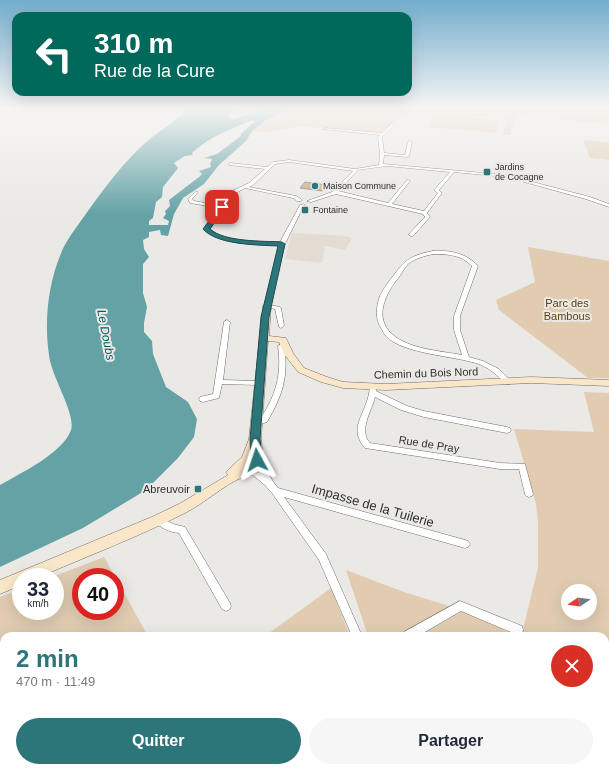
<!DOCTYPE html>
<html lang="fr">
<head>
<meta charset="utf-8">
<style>
	body { margin:0; font-family:Helvetica,sans-serif; background:#f6f6f7; color:#1f2937; height:100vh; display:flex; flex-direction:column; font-size:15px; white-space:nowrap }
	* { box-sizing:border-box; margin:0 }
	p { font-size:13px; color:#747a83 }
	.icon { flex:none; width:22px; height:22px; fill:none; stroke:currentColor; stroke-width:2; stroke-linecap:round; stroke-linejoin:round }
	.map { position:relative; flex:1; overflow:hidden }
	.sheet { position:absolute; left:0px; top:632px; width:609px; height:140px; display:flex; flex-direction:column; background:#fff; border-radius:12px 12px 0 0; box-shadow:0 4px 16px #0002 }
	.sheet>* { flex:none }
	.banner { position:absolute; left:12px; top:12px; width:400px; height:84px; border-radius:12px; box-shadow:0 4px 16px #0002; background:#00695c; color:#fff; overflow:hidden }
	.needle { width:26px; rotate:257deg }
	.fabs { position:absolute; left:561px; top:584px; display:grid; gap:8px }
	.fabs a { display:grid; place-items:center; width:36px; height:36px; border-radius:50%; background:#fff; box-shadow:0 4px 16px #0002; font-size:20px }
	.speed { position:absolute; left:12px; top:568px; display:flex; gap:8px; font-size:20px; font-weight:700; text-align:center }
	.speed>* { display:grid; place-content:center; width:52px; height:52px; border-radius:50%; background:#fff; box-shadow:0 4px 16px #0002; line-height:1 }
	.speed small { font-size:10px; font-weight:400 }
	.speed .limit { border:6px solid #d22; background:#fff; color:#111 }
	.pin { position:absolute; display:grid; place-items:center; width:34px; height:34px; color:#fff; margin:-17px; border-radius:8px; box-shadow:0 2px 6px #0006 }
	.me { position:absolute; width:44px; margin:-22px; rotate:355deg; stroke-linejoin:round; filter:drop-shadow(0 0 3px #0008) }
	.turn { display:flex; align-items:center; gap:14px; height:84px; padding:0 16px; font-size:18px }
	.turn .icon { width:52px; height:52px; stroke-width:2.5 }
	.turn b { display:block; font-size:28px; line-height:34px }
	.round { display:grid; place-items:center; flex:none; width:42px; height:42px; border-radius:21px; background:#f6f6f7 }
	.overview { display:flex; align-items:center; justify-content:space-between; height:68px; padding:0 16px }
	h1 { font-size:24px; font-weight:700; line-height:30px; color:#2c7679 }
	.button { display:flex; gap:8px; margin-top:auto; padding:8px 16px }
	.button a { flex:1; height:46px; border-radius:24px; background:#2c7679; color:#fff; font-size:16px; font-weight:700; line-height:46px; text-align:center }
	.button a+a { background:#f6f6f7; color:#1f2937 }
	.map>svg:first-child { display:block }
</style>
</head>
<body>
<div class="map">
<svg width="609" height="772" viewBox="0 0 609 772">
	<rect width="100%" height="100%" fill="#ebe9e6"/>
	<path fill="#e4dcd3" d="M292 233 346 236 352 238 345 250 325 246 322 263 285 259Z"/>
	<g fill="#e1ccb2" fill-rule="evenodd">
		<path d="M239 107H272L234 119 228 117 227 115Z"/>
		<path d="M293 107H609V124L515 115 510 135H503L506 119 419 111 404 115 381 132 299 126 270 132 252 131 266 120Z"/>
		<path d="M434 114 498 120 497 133 429 127Z"/>
		<path d="M583 140 609 142V160L590 158Z"/>
		<path d="M528 247 609 261V378H588L499 310 496 300 535 282Z"/>
		<path d="M584 392 609 393V772H415L414 768H605V636H368L346 570 404 592 523 629 538 568V522L536 504 514 429 594 432ZM568 591H590V613H568Z"/>
		<path d="M104 557 148 636H4V768H218L220 772H0V597L21 589V611H55V577H52ZM81 577H115V611H81Z"/>
		<path d="M331 588 350 636H265Z"/>
	</g>
	<path fill="#64a2a5" fill-rule="evenodd" d="M189 107H239L227 115 231 119 251 114 272 107H293L266 120 252 131 246 141 219 165 204 184 183 198 174 214 168 236 161 235 160 230 149 232V237L143 240 144 249 149 257 143 264V293L147 307 144 323V332L152 341 153 354 166 387 188 402 197 419 194 437 178 458 146 490 83 528 0 567V485C21 473 63 453 71 430 76 414 51 376 49 355 44 321 48 283 62 251 67 239 76 228 83 218 102 191 121 165 145 143 154 135 164 129 174 121 179 117 184 111 189 107ZM253 120 254 122 241 134V136L217 154 204 158 212 159 210 164 211 167 199 171 202 174 199 177 169 200 170 206 165 211 166 214 163 218 169 221 168 225H149V221L153 218 156 202 162 197 163 187 178 168 174 163 185 156 193 155 192 153C210 136 231 129 253 120Z"/>
	<path fill="#cbad85" stroke="#8d8b88" d="M305 182 326 185 322 191 300 188Z"/>
	<g fill="none" stroke-linecap="round" stroke-linejoin="round">
		<defs>
			<g id="street">
				<path d="M392 123 395 124 382 137 384 153 405 155 408 142 410 141 412 142 409 156 407 157 384 155 383 164 506 175 590 197 609 204V207L586 199 506 177 454 172 439 190 442 193 427 213 430 217 413 236H411L409 235V234L425 217 423 214 336 194 311 202 307 201 332 192 353 171 289 162 275 164 253 185 249 187 296 196 301 199V201H297L293 198 245 188 236 193 210 229C225 243 260 241 280 242L300 205 304 204V205L285 244 270 305 280 307 281 308 284 326 281 328 279 327 275 309 265 307 264 306 279 245C258 244 220 246 205 229L220 208 190 203 188 199 196 191 198 192 192 199 194 201 222 206 232 191 249 183 265 169 229 165 228 164 230 163 267 167 273 162 289 160 355 169 379 165 380 154 378 137 380 135 323 129 325 128 382 133ZM387 166 450 172 434 190 438 193 424 211 392 204 410 181 408 180H407L388 203 338 191 358 170Z"/>
				<path d="M433 251C450 250 466 253 478 266L460 316V330L469 357 483 361 499 369 510 380 511 382 510 384H506C497 375 491 369 479 364 456 356 402 354 386 336 384 334 383 331 381 328 375 318 376 307 380 296 384 287 391 279 397 271 407 257 418 254 433 251ZM433 254C449 254 461 255 472 266L454 316V330L462 355C441 351 408 349 392 334 373 317 386 293 399 277 402 273 404 268 408 264 415 258 425 256 433 254Z"/>
				<path d="M227 320 230 322 223 380 259 381 262 383 259 385 222 384 219 398 203 402 200 401 199 399 200 397 213 394 224 322Z"/>
				<path d="M281 344 284 346C289 377 282 396 267 422L257 425 254 424 253 422 254 420 261 418C276 394 282 375 278 346Z"/>
				<path d="M371 385H375L376 391 407 406 424 411 507 427 510 428 511 430 510 432 507 433 424 417 401 410 375 397C372 411 358 430 370 443L500 463 525 464 533 494 532 496 529 497 526 496 525 494 519 469H500L365 448C350 431 361 419 367 401 369 396 369 390 371 385Z"/>
				<path d="M259 460 262 461C267 470 271 480 278 488L465 540 468 541 470 544 468 547 465 548 284 497 326 554 362 636H352L319 560 272 493 265 485 249 472 248 470 249 468 252 467 259 471 255 463 256 461Z"/>
				<path d="M158 516 173 524 185 527 230 603 231 606 230 609 226 611 222 609 179 533C170 532 159 528 154 520L155 517Z"/>
				<path d="M460 601 522 626 523 630 522 634 518 635 461 611 418 636H403L404 632Z"/>
				<path d="M405 768H417L418 772H406Z"/>
			</g>
			<path id="secondary" d="M267 303 271 306 269 336 286 338 293 353 304 368 327 377 343 382 386 384 531 377 609 380V386L531 383 386 390 343 388 321 382 298 372 284 354 279 342 268 341 261 439 264 467C259 476 251 474 243 477 222 486 205 503 185 513 138 537 88 556 39 577H21V585L0 594V580L154 516 179 504 228 475 226 472 242 457 249 439 263 306ZM252 461V465L245 467 251 462Z"/>
		</defs>
		<use href="#street" stroke="#6f6d6a" stroke-width="1"/>
		<use href="#secondary" stroke="#6f6d6a" stroke-width="1"/>
		<use href="#street" fill="#fff" fill-rule="evenodd"/>
		<use href="#secondary" fill="#fae6c8" fill-rule="evenodd"/>
	</g>
	<linearGradient id="sky" x2="0" y2="1"><stop stop-color="#73adcd"/><stop offset="0.5" stop-color="#f6f5f4"/><stop offset="1" stop-color="#f6f5f4" stop-opacity="0"/></linearGradient>
	<rect width="609" height="215" fill="url(#sky)"/>
	<path fill="#2c7679" stroke="#1d4d4f" d="M220 206 225 207 210 229C224 242 263 241 282 242L285 244 269 317 260 439 262 460 257 464 251 460 250 439 261 317 278 246C258 245 217 245 203 229Z"/>
	<g fill="#2c7679" stroke="#ebe9e6" stroke-width="1.5">
		<rect x="483" y="168" width="8" height="8" rx="2"/>
		<circle cx="315" cy="186" r="4"/>
		<rect x="301" y="206" width="8" height="8" rx="2"/>
		<rect x="194" y="485" width="8" height="8" rx="2"/>
	</g>
	<g text-anchor="middle" stroke-width="4" stroke-linejoin="round" paint-order="stroke">
		<g font-size="9" fill="#302f2e" stroke="#ebe9e6" text-anchor="start">
			<text x="495" y="170">Jardins<tspan x="495" dy="10">de Cocagne</tspan></text>
			<text x="323" y="189">Maison Commune</text>
			<text x="313" y="213">Fontaine</text>
		</g>
		<g font-size="11" fill="#5f400f" stroke="#ebe9e6">
			<text x="567" y="307">Parc des<tspan x="567" dy="13">Bambous</tspan></text>
		</g>
		<g font-size="11" fill="#302f2e" stroke="#ebe9e6">
			<text transform="translate(426 373) rotate(-2)" y="4">Chemin du Bois Nord</text>
			<text transform="translate(429 444) rotate(9)" y="4">Rue de Pray</text>
		</g>
		<g font-size="11" fill="#302f2e" stroke="#ebe9e6" text-anchor="end">
			<text x="190" y="493">Abreuvoir</text>
		</g>
		<g font-size="12" font-style="italic" fill="#005f63" stroke="#ebe9e6">
			<text transform="translate(106 335) rotate(79)" y="4">Le Doubs</text>
		</g>
		<g font-size="13" fill="#302f2e" stroke="#ebe9e6">
			<text transform="translate(373 505) rotate(16)" y="5">Impasse de la Tuilerie</text>
		</g>
	</g>
</svg>
<div class="fabs">
<a><svg class="needle" viewBox="-14 -14 28 28"><path d="M0-13l5 13h-10z" fill="#e53935"/><path d="M0 13l5-13h-10z" fill="#747a83"/></svg></a>
</div>
<div class="speed"><div>33<small>km/h</small></div><div class="limit">40</div></div>
<div class="pin" style="left:222px;top:207px;background:#d93025"><svg class="icon" aria-label="arrive" viewBox="0 0 24 24"><path d="M6 21V4h12l-3 4 3 4H6"/></svg></div>
<svg class="me" style="left:257px;top:460px" viewBox="-20 -20 40 40"><path d="M0-17L14 15 0 8-14 15z" fill="#2c7679" stroke="#fff" stroke-width="4"/></svg>
<div class="banner">
<div class="turn"><svg class="icon" aria-label="left" viewBox="0 0 24 24"><path d="M17 20v-9H6M10 6l-5 5 5 5"/></svg><div><b>310 m</b>Rue de la Cure</div></div>
</div>
<section class="sheet">
<div class="overview"><div><h1>2 min</h1><p>470 m · 11:49</p></div><a class="round" style="background:#d93025;color:#fff"><svg class="icon" aria-label="close" viewBox="0 0 24 24"><path d="M6 6l12 12M18 6L6 18"/></svg></a></div>
<div class="button"><a>Quitter</a><a>Partager</a></div>
</section>
</div>
</body>
</html>
